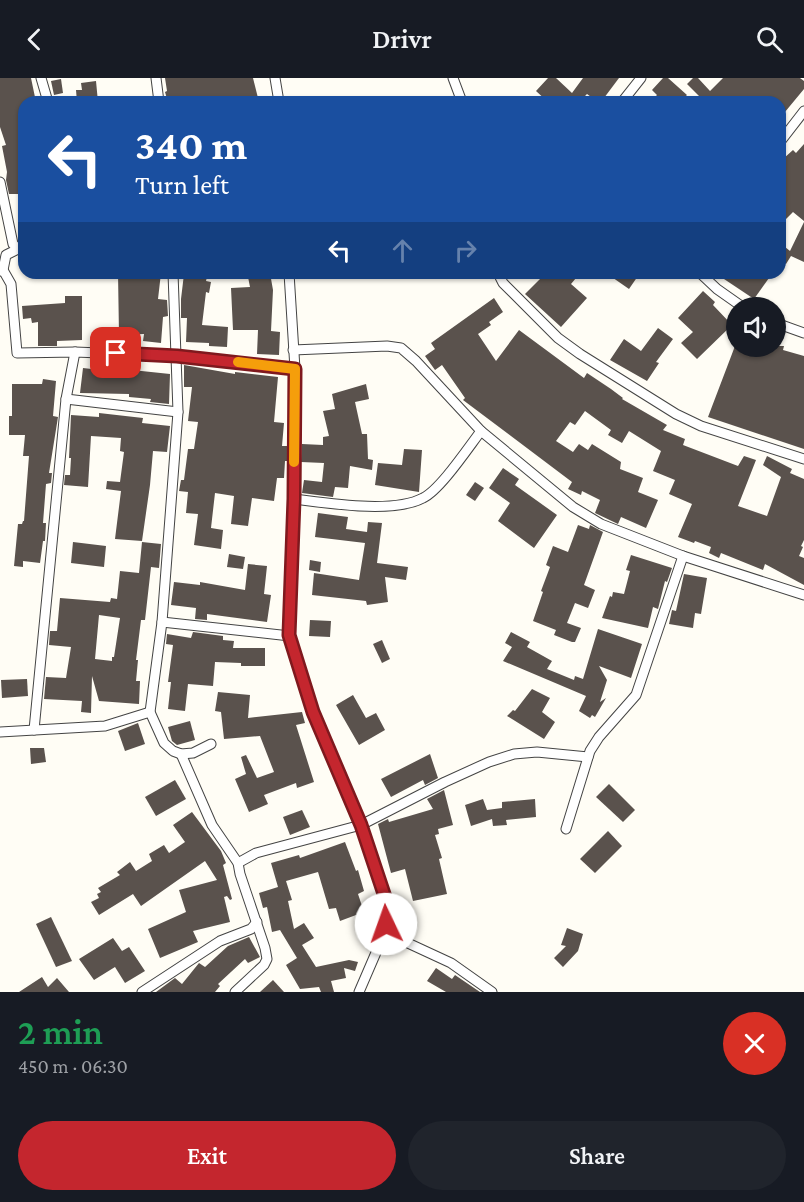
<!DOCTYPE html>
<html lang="en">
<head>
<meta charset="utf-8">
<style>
	body { margin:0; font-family:"Crimson Pro",serif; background:#20242c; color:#f1f3f6; height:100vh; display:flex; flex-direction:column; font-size:22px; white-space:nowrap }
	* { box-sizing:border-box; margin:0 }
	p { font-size:20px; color:#9ea1a6 }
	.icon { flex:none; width:33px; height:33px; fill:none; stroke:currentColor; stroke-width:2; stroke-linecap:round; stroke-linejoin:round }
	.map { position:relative; height:914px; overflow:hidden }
	.details { display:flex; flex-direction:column; background:#171b24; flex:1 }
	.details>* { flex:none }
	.guide { position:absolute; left:18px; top:18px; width:768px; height:183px; border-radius:18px; box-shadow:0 2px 4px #0004; background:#1a4fa0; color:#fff; overflow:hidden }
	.buttons { position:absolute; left:726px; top:219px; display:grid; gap:12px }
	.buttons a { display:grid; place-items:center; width:60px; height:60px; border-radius:50%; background:#171b24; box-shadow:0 2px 4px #0004; font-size:30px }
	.pin { position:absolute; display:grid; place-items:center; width:51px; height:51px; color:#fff; margin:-26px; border-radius:12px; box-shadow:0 3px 9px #0006 }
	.me { position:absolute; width:66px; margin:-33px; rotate:357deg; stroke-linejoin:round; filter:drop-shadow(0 0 4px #0008) }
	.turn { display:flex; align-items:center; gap:21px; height:126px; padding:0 18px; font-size:27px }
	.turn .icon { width:78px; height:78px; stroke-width:2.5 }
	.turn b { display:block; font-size:42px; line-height:51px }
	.lanes { display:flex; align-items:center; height:57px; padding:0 18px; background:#0003; justify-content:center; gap:30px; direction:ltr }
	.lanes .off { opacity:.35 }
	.round { display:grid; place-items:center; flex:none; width:63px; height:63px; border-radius:32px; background:#20242c }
	.summary { display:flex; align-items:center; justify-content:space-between; height:102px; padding:0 18px }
	h1 { font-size:36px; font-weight:600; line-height:45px; color:#1e9e55 }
	.cta { display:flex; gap:12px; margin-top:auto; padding:12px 18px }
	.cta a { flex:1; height:69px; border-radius:36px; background:#c4262e; color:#fff; font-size:24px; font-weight:600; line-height:69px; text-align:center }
	.cta a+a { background:#20242c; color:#f1f3f6 }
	header { display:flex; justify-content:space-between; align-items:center; height:78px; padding:0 18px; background:#171b24; font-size:27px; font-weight:600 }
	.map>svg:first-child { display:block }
</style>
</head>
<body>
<header><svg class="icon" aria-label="back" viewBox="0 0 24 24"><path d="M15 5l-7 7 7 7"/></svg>Drivr<svg class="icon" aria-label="search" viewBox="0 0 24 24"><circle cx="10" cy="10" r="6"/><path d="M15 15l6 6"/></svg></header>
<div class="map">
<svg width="804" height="914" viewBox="0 0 804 914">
	<rect width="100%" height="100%" fill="#fffdf5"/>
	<g fill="#5a524d" fill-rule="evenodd">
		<path d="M0 0H31L36 24H24V83H21V116H9L6 102 7 94 2 68 6 67 0 49Z"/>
		<path d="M165 0H253L258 20 242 24H168L165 14 167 13Z"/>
		<path d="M548 0H556L572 15 583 0H619L601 24H598L587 16 581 22 583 24H548L536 13Z"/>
		<path d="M663 0H668L687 17 680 24H650L657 17 652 12Z"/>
		<path d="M693 0H698L710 13 723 0H800L804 3V11L780 40V24H705L687 6Z"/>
		<path d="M61 1 63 15 54 17 51 3Z"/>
		<path d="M96 3 98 24H77L76 12H82L81 5Z"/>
		<path d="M804 66V143L793 134 780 147V90L786 84 783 81 793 72 796 75Z"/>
		<path d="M804 144V184L791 178 786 186 780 182V165L790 173Z"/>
		<path d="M118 195H161L158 221 167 222 168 238 163 239 161 265 143 263 144 256 119 257Z"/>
		<path d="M270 195 273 212 271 253 280 254 279 277 257 276 258 252H233L231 210 250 209 248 199Z"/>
		<path d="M546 195H571L576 200 571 206 587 220 561 249 525 216Z"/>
		<path d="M606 195H640L629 211Z"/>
		<path d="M715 195H763L769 200 754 221Z"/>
		<path d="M184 196 207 199 206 203 211 204 209 215 206 214 202 247 228 249 227 269 209 268V265L186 264 187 240H181V221Z"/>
		<path d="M703 213 715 224 713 227 732 247 697 281 681 265 693 254 678 240Z"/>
		<path d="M65 218H82V262L57 263V268H38V244L32 245 31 240 23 241 22 228 65 225Z"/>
		<path d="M494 220 503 234 489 244 491 247 478 256 496 283 519 252 584 300 587 295 611 311 623 320 622 321 667 347 663 352 685 361 683 367 738 388 744 378 756 382 738 428 767 438 781 399 763 387 767 378 792 391 790 395 804 401V462L801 468 803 469 799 478 804 480V507L765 486 763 492 721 475 719 480 709 475 711 469 695 463 694 465 678 459 692 426 669 416 675 402 653 393 661 373 629 353 622 365 608 357 611 352 585 333 575 347 570 344 556 363 573 374 579 366 588 372 592 366 621 384 620 391 643 400 638 414 658 422 646 450 621 439 618 446 595 435 600 422 582 413 581 417 568 411 572 404 463 322 465 320 442 287 435 292 425 278 435 271 431 265Z"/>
		<path d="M658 250 673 261 656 284 659 285 647 303 610 282 624 261 641 273Z"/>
		<path d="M735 268H784L783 272 804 278V371L708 339Z"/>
		<path d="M184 287 235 296V294L278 299 274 344 284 345 282 368H288V383H285L284 400H277L274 423 252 420 248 448 231 446 234 418 215 415 211 450 223 452 221 471 194 467 198 436 186 435 188 414 179 413 181 402H184L188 371H194L198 344 188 343 192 309H184Z"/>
		<path d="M83 290 100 292H132L170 296 169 326 150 324 151 321 129 319V316L80 315Z"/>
		<path d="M43 301 56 303 53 338 58 339 49 395H52L51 405 46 406 43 445H46L45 463H43L40 485 23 483V489L14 488 18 446H22L23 443H24L29 378H23L25 357H9V338H12V306H42Z"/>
		<path d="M366 306 369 321 355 324 362 356H367L368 381 373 382 372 392 350 388 348 410 335 409 333 419 302 415 304 402 322 404 324 385 301 384 302 366 323 367V359L329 358 323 333 335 331 332 316Z"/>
		<path d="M99 335 143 340 142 345 170 348 167 374 153 373 150 407 142 463 115 461 121 413 106 411 107 403 120 404 124 374 120 373 121 360 91 358 88 409 64 407 65 397H70L71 380H69L71 337 99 339Z"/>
		<path d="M404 371 422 372 419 414 375 407 378 385 402 387Z"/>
		<path d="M503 390 519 401 515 407 557 437 534 470 498 443 510 425 489 410Z"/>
		<path d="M475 404 484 410 475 423 466 417Z"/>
		<path d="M318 435 348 439 346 451 367 454 368 444 382 445 377 485 408 489 406 502 385 499 388 524 367 527 366 523 312 517 314 495 359 502 365 465 315 459Z"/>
		<path d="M578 447 589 451 590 447 603 454 584 507 595 512 588 530 575 525 567 545 581 550 575 564H572L554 557 556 552 533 543 543 514 541 513 550 489 546 487 553 468 568 474Z"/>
		<path d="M73 464 106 468 104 489 71 485Z"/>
		<path d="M142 464 161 466 159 490 151 489 145 542H141L136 582H138L136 603H140L139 626 99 623 92 598 91 635 81 634 82 623 44 621 46 599 66 600 71 569 49 567 50 553H57L60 520 110 524 111 520 117 521 120 493 139 495ZM99 537 120 540 114 579H112V583L95 581Z"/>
		<path d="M229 476 245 479 243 491 227 489Z"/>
		<path d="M631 477 672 490 667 504 665 503 658 531 653 529 648 550 602 540 610 518 612 519 613 514 624 516 630 493 626 492Z"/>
		<path d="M310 482 321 484 320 494 309 492Z"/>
		<path d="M248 486 267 488 264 516 271 517 267 544 207 536V542L195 541 196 530 171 527 174 504 200 507V504L245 512Z"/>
		<path d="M684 496 707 500 701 536 695 535 693 550 669 546 672 532 676 533Z"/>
		<path d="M310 542 331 543 330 559 309 558Z"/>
		<path d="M598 551 642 566 631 600 599 588 607 602 600 624 606 620 595 639 592 637 590 640 579 633 586 618 503 583 512 569 505 565 511 554 530 564 527 569 552 583 547 591 574 602 575 598 583 601Z"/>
		<path d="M193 554 223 558V562L234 563 233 570H265V588H241V585L215 584 213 608 188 606 185 633 168 631 171 604H168L173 567 166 566 167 556 191 560Z"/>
		<path d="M382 562 390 581 382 585 373 566Z"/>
		<path d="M27 601 28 618 2 620 1 602Z"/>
		<path d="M532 611 550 620 542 634 555 644 544 661 507 638 513 632 515 633Z"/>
		<path d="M218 614 250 617 248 640 302 634 305 645 296 647 314 704 297 710 296 705 264 717 268 726 249 734 235 701 246 696 241 679 246 677 257 700 274 694 260 658 224 661 221 634 215 633Z"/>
		<path d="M353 617 366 640 376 635 385 652 359 667 336 627Z"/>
		<path d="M190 643 195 662 177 667 172 663 168 649Z"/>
		<path d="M138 645 145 666 125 673 118 653Z"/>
		<path d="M30 670H44L46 684 31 686Z"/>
		<path d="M430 676 438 700 425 707 423 702 391 719 381 701Z"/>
		<path d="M175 702 186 721 156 738 145 719Z"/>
		<path d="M609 706 635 732 623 744 596 719Z"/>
		<path d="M444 712 453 747 438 751 439 756 435 757 442 780 439 781 447 816 413 823 405 791 391 795 378 746 388 741 389 744 433 731 427 721Z"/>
		<path d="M483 721 487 732 502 730V724L535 721 536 739 506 742 507 747 493 748 492 741 471 748 465 727Z"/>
		<path d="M302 732 310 749 290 757 283 739Z"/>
		<path d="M192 734 221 773 226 785 223 787 232 821 230 822 227 818 224 819 230 844 193 853 198 864 160 880 148 851 186 834 179 812 217 802 205 783 141 828 133 816 99 837 91 824 99 820 97 816 101 814 98 810 120 797 117 794 130 784 136 793 152 783 149 776 164 767 169 775 185 764 173 747Z"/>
		<path d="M608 753 622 768 595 795 580 781Z"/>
		<path d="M345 764 356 793 358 792 364 813 358 816 364 834 340 843 336 830 329 831 318 794 286 803 292 822 288 823 294 851 304 845 314 860 302 867 316 889 349 882 358 884 355 893 344 890 346 900 331 903 334 914H321L319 909 300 911 286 887 297 880 280 852 272 854 267 829 263 830 259 815 278 809 271 785 299 777 300 780Z"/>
		<path d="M51 839 72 883 56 889 36 846Z"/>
		<path d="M567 850 583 856 578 873 563 889 554 880 566 868 561 867Z"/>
		<path d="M249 859 260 879 248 885 245 881 218 906 220 908 215 914H156L175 900 182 906 199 885 205 889 228 868Z"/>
		<path d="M113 860 122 873 129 869 145 893 125 905 115 889 94 902 79 881Z"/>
		<path d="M436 890 452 901 455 897 480 914H446L427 903Z"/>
		<path d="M42 899 48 909 57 900 69 914H19Z"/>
		<path d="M273 902 284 914H260Z"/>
	</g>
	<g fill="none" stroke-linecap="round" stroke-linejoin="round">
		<defs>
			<g id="minor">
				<path d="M41 0 48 24"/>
				<path d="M156 0 159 24"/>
				<path d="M275 0 279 24"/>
				<path d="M453 0 462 24"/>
				<path d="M622 24 641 0"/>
				<path d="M780 64 804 33"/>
				<path d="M0 104 13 166 18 171"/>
				<path d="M3 192 11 206 17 275 75 274 177 278 295 291"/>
				<path d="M0 193 3 192 6 177 18 171 22 172"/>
				<path d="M173 195 178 334 162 544 150 634 164 665 173 673 181 676 193 675 211 666"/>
				<path d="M289 195 295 291 294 421 289 557 313 634 361 747 386 822V846L381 863 359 914"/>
				<path d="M498 195 503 205 558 260 580 276 676 336 701 348 804 381"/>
				<path d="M700 195 717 211 744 230"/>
				<path d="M776 245 804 255"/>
				<path d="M293 272 387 268 401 270 416 283 481 353 573 429 601 446 683 478 804 517"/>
				<path d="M66 321 178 334"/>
				<path d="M294 421C327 425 393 436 423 420 440 412 468 370 481 353"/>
				<path d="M162 544 290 558"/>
				<path d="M34 652 66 321 75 274"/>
				<path d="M0 654 105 648 150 634"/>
				<path d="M181 676 212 747 238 785 240 796 265 870 267 881 264 887 235 914"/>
				<path d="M566 751 590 673 599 659 636 617 683 478"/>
				<path d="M238 785 256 775 361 747 445 704 489 684 514 676 537 674 588 679"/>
				<path d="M384 854 451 885 492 914"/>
				<path d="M142 914 220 863 251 851 257 844"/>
			</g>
		</defs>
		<use href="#minor" stroke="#444" stroke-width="11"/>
		<use href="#minor" stroke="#fff" stroke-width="9"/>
	</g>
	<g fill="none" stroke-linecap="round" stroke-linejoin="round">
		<defs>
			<path id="route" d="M116 275 177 278 295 291 294 421 289 557 313 634 361 747 386 822V846"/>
		</defs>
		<use href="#route" stroke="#7f191e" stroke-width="15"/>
		<use href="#route" stroke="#c4262e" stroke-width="10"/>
		<path stroke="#f59e0b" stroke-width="10" d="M238 284 295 291 294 384"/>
	</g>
</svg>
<div class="buttons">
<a><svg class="icon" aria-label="sound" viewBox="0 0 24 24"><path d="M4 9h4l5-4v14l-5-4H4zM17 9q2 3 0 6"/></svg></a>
</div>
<div class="pin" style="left:116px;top:275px;background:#d93025"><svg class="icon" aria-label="arrive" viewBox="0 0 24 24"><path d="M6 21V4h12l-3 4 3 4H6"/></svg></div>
<svg class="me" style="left:386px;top:846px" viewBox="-20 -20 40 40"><circle r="19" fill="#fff"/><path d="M0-13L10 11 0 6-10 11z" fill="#c4262e"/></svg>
<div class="guide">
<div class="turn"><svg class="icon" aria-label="left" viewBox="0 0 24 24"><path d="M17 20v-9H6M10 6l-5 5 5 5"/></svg><div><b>340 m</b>Turn left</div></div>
<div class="lanes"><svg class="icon" aria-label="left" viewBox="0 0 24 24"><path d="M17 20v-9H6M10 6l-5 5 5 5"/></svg><svg class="icon off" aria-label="ahead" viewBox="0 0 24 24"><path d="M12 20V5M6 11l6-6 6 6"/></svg><svg class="icon off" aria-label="right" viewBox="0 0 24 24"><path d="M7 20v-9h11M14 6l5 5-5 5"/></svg></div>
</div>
</div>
<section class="details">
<div class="summary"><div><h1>2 min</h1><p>450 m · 06:30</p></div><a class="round" style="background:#d93025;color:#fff"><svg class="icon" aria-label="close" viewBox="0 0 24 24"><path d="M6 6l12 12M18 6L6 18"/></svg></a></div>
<div class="cta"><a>Exit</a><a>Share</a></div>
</section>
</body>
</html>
